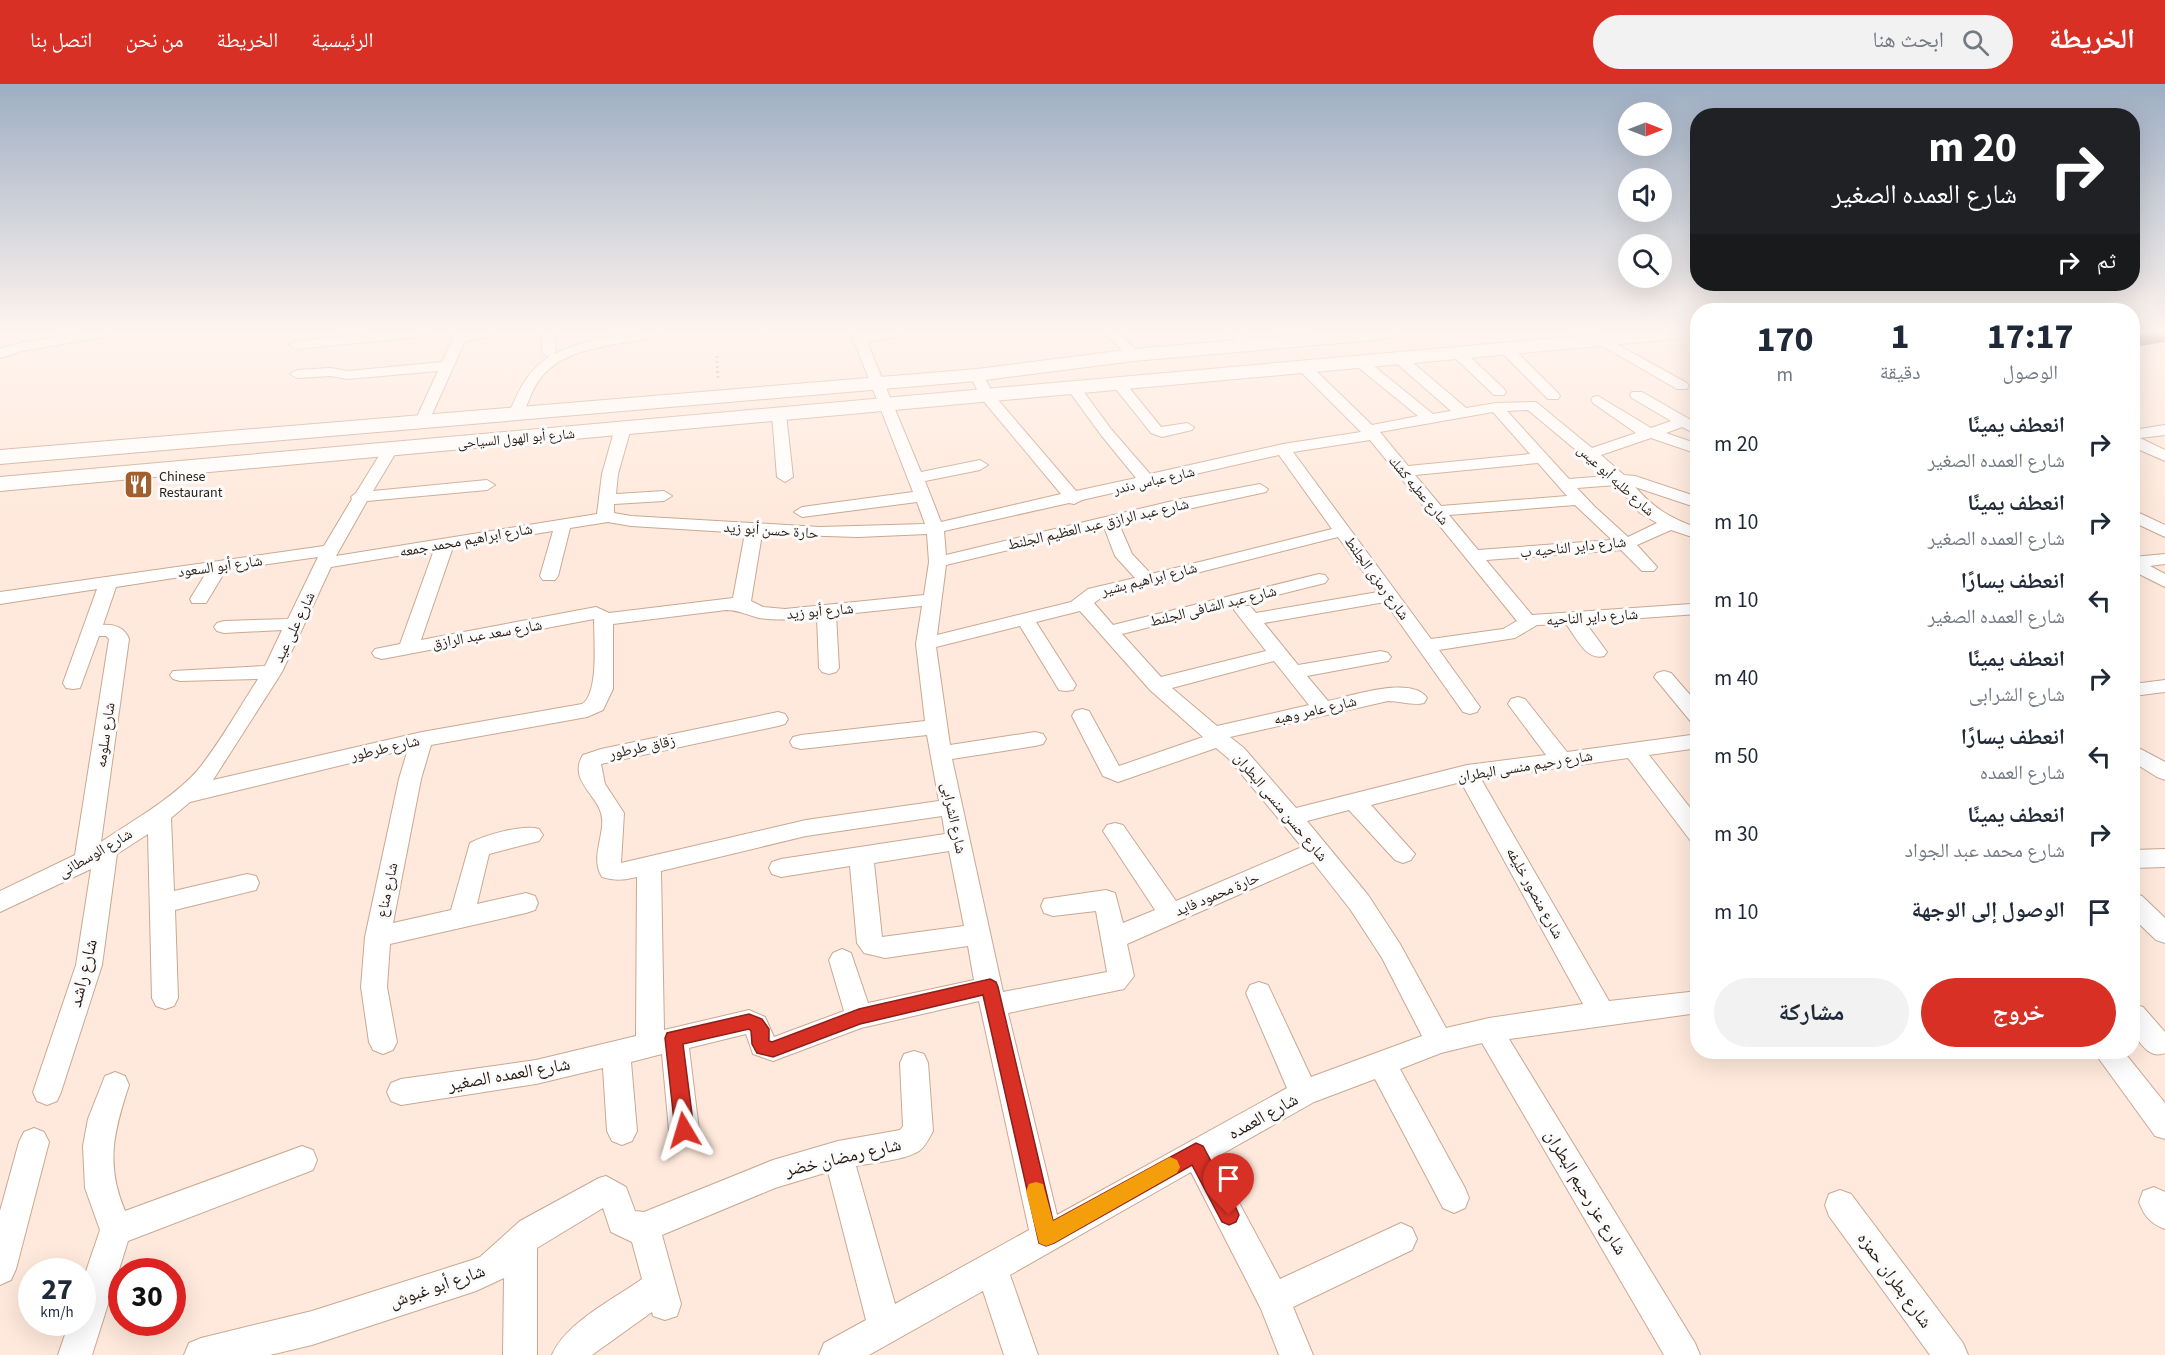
<!DOCTYPE html>
<html lang="ar">
<head>
<meta charset="utf-8">
<style>
	body { margin:0; font-family:"Source Sans 3","Noto Naskh Arabic",sans-serif; background:#f2f2f3; color:#1f2937; direction:rtl; height:100vh; display:flex; flex-direction:column; font-size:22px; white-space:nowrap }
	* { box-sizing:border-box; margin:0 }
	p { font-size:20px; color:#747a83 }
	.icon { flex:none; width:33px; height:33px; fill:none; stroke:currentColor; stroke-width:2; stroke-linecap:round; stroke-linejoin:round }
	.map { position:relative; flex:1; overflow:hidden; direction:ltr }
	.details { position:absolute; left:1690px; top:219px; width:450px; height:756px; display:flex; flex-direction:column; background:#fff; border-radius:24px; box-shadow:0 6px 24px #0002; direction:rtl }
	.details>* { flex:none }
	.top-card { position:absolute; left:1690px; top:24px; width:450px; height:183px; border-radius:24px; box-shadow:0 6px 24px #0002; direction:rtl; background:#202124; color:#fff; overflow:hidden }
	.needle { width:39px; rotate:90deg }
	.fabs { position:absolute; left:1618px; top:18px; display:grid; gap:12px }
	.fabs a { display:grid; place-items:center; width:54px; height:54px; border-radius:50%; background:#fff; box-shadow:0 6px 24px #0002; font-size:30px }
	.speed { position:absolute; left:18px; top:1174px; display:flex; gap:12px; font-size:30px; font-weight:700; text-align:center }
	.speed>* { display:grid; place-content:center; width:78px; height:78px; border-radius:50%; background:#fff; box-shadow:0 6px 24px #0002; line-height:1 }
	.speed small { font-size:15px; font-weight:400 }
	.speed .limit { border:9px solid #d22; background:#fff; color:#111 }
	.pin { position:absolute; display:grid; place-items:center; width:51px; height:51px; color:#fff; margin:-62px -26px; border-radius:50% 50% 50% 0; rotate:-45deg; box-shadow:0 0 6px #0007 }
	.pin .icon { rotate:45deg }
	.me { position:absolute; width:66px; margin:-33px; rotate:353deg; stroke-linejoin:round; filter:drop-shadow(0 0 4px #0008) }
	.turn { display:flex; align-items:center; gap:21px; height:126px; padding:0 24px; font-size:27px }
	.turn .icon { width:78px; height:78px; stroke-width:2.5 }
	.turn b { display:block; font-size:42px; line-height:51px }
	.then { display:flex; align-items:center; height:57px; padding:0 24px; background:#0003; gap:12px; font-size:22px }
	.eta { display:flex; justify-content:space-evenly; align-items:center; height:102px; text-align:center }
	.eta b { font-size:36px; font-weight:700; line-height:42px }
	.action { display:flex; gap:12px; margin-top:auto; padding:12px 24px }
	.action a { flex:1; height:69px; border-radius:36px; background:#d93025; color:#fff; font-size:24px; font-weight:700; line-height:69px; text-align:center }
	.action a+a { background:#f2f2f3; color:#1f2937 }
	ul { padding:0; list-style:none }
	li { display:flex; align-items:center; gap:18px; height:78px; padding:0 24px }
	li div { flex:1 }
	li b { display:block; font-size:22px }
	li em { font-style:normal }
	header { display:flex; align-items:center; gap:36px; box-sizing:border-box; height:84px; padding:0 30px; background:#d93025; color:#fff }
	header strong { font-size:28px }
	nav { display:flex; gap:33px; margin-inline-start:auto; font-size:21px }
	.search { width:420px; height:54px; background:#f2f2f3; display:flex; align-items:center; gap:15px; box-sizing:border-box; padding:0 21px; border-radius:33px; color:#747a83; font-size:22px }
	.map>svg:first-child { display:block }
</style>
</head>
<body>
<header>
<strong>الخريطة</strong>
<div class="search"><svg class="icon" aria-label="search" viewBox="0 0 24 24"><circle cx="10" cy="10" r="6"/><path d="M15 15l6 6"/></svg>ابحث هنا</div>
<nav><a>الرئيسية</a><a>الخريطة</a><a>من نحن</a><a>اتصل بنا</a></nav>
</header>
<div class="map">
<svg width="2165" height="1271" viewBox="0 0 2165 1271">
	<rect width="100%" height="100%" fill="#ffe9dc"/>
	<g fill="none" stroke-linecap="round" stroke-linejoin="round">
		<defs>
			<g id="minor">
				<path d="M80 249H110L104 253 23 267 0 274V265L20 259Z"/>
				<path d="M377 249H425L419 253 296 265 289 261 296 257Z"/>
				<path d="M455 249H495L494 252 465 257 429 337 422 341 415 337 438 287 348 295 330 292 297 294 290 290 297 286 330 284 348 287 442 278Z"/>
				<path d="M542 249H556L555 270C587 254 627 249 662 249L656 253C619 261 564 262 540 295 531 306 529 320 521 332H511L509 329C519 306 527 287 549 273L542 269Z"/>
				<path d="M851 249H902L896 253 867 258 921 388 980 376 988 381 980 386 925 397 941 438 1061 410 981 314 970 291 977 287 982 288 993 310 1076 407 1136 394 1101 351 1066 303 1073 299 1078 300 1111 345 1150 390 1283 360 1361 348 1298 285 1296 282 1303 278 1308 279 1372 341 1418 332 1354 280 1352 277 1359 273 1364 274 1433 330 1451 327 1394 277 1392 274 1399 270 1404 271 1466 324 1496 319 1536 318 1592 364 1636 349 1593 319 1591 316 1593 313 1598 312 1651 344 1671 337 1632 314 1630 311 1632 308H1642L1698 340V351L1682 343 1666 349 1698 360V370L1651 354 1601 371 1624 391 1635 392 1698 413V424L1635 403C1655 425 1670 434 1698 444V455L1671 446 1637 461 1657 483 1654 487H1642L1621 466 1486 476 1532 531 1691 520 1698 523V530L1585 538 1607 568 1604 572C1586 577 1576 553 1566 540L1537 541 1515 554 1439 566 1480 623 1477 628 1470 630 1463 628 1385 518 1264 539 1298 581 1381 567 1388 569 1391 573 1388 577 1307 592 1328 617C1351 612 1412 591 1427 614L1424 619C1413 622 1400 617 1388 617L1230 653 1244 664 1296 724 1467 681 1546 671 1508 620 1511 615 1518 613 1525 615 1567 668 1698 650V664L1649 671 1698 734V759L1690 756 1628 674 1481 695 1609 917 1698 907V929L1509 955 1695 1259 1700 1271H1664L1482 959 1441 969 1400 985 1465 1104 1469 1114 1465 1124 1454 1129 1443 1124 1375 995 1314 1018 1215 1074 1280 1195 1401 1139 1412 1144 1417 1155 1412 1166 1293 1223 1313 1271H1279L1261 1225 1191 1088 1010 1191 1038 1271H1004L983 1207 869 1271H819L824 1259 866 1236 828 1088 775 1104 662 1151 681 1220 677 1232 665 1236 653 1232 652 1228 592 1271H552C565 1239 614 1215 642 1195L632 1158 611 1148 603 1124 537 1164V1271H503L504 1194 476 1207 312 1261 270 1271H184L189 1259 201 1254 312 1227 472 1176 480 1173 520 1137 599 1094 606 1092 626 1103 635 1127 644 1128 773 1076 838 1057 900 1046 903 1042 900 979 904 970 914 967 924 970 928 979 933 1047C929 1054 926 1062 919 1067 906 1076 872 1079 856 1082L895 1220 1029 1146 979 917 861 944 773 977 753 970 746 950 689 964 699 1046 694 1056 684 1060 674 1056 669 1046 662 970 631 978 637 1047 632 1057 622 1061 612 1057 607 1047 603 984 536 1000 401 1021 391 1017 387 1008 391 999 401 995 536 976 636 952 637 793C624 796 615 797 602 793 589 773 607 748 601 729 596 710 568 695 583 671L601 665 778 628 785 630 788 635 785 640 778 642 601 680 605 700 624 729 621 779 806 736 939 717 927 651 801 665 793 663 790 658 793 653 801 651 925 637 916 560 922 522 836 531 839 584 836 588 829 590 822 588 819 584 817 533C797 535 778 537 759 534 747 531 739 526 726 526L613 540V605L603 626 587 633 431 661 421 695 393 839 451 826 470 759C485 751 523 740 539 745L543 751 539 757 489 770 477 820 526 809 535 812 538 819 535 826 526 829 390 860 387 903 397 958 393 966 383 970 373 966 369 958 361 903 365 853 399 695 408 665 190 718 171 734 174 807 247 790 256 792 259 799 256 806 175 826 178 914 174 922 165 925 156 922 152 914 148 750 117 770 102 881 61 1008 57 1017 47 1021 37 1017 33 1008 76 881 91 785 0 828V807L75 771 109 555 106 552H99L80 604 73 605 66 604 63 599 97 505 0 520V508L324 462 352 415 351 413 356 409 385 362 390 360 398 365 373 407 487 396 495 401 487 406 367 417 336 472 597 430 602 390 615 344 623 339 631 344 618 390 616 410 664 407 672 412 664 417 614 420V429L631 432 820 443 925 440 917 418 802 433 794 428 802 423 913 408ZM1528 326 1607 392 1569 395 1507 327ZM1493 328 1530 370 1408 382 1380 348ZM1370 356 1517 537 1503 545 1431 555 1293 368ZM1279 371 1332 445 1151 490 1132 470 1119 440 1266 408 1268 405 1260 400 1185 414 946 471 944 447 1069 419 1074 420 1082 416ZM1538 379 1567 412 1441 422 1415 391ZM1616 401 1640 429 1657 439 1628 453 1594 422 1577 404ZM1575 421 1612 456 1478 466 1449 431ZM608 438 631 442 745 449 733 514 609 529 596 523 421 556 453 463 553 447 540 492 543 496H555L558 492 570 444ZM1104 443 1115 472 1135 494 1088 505 1071 518 937 551 946 481ZM762 450 858 453 927 450 929 478 924 511 785 525 763 523 751 517ZM1338 453 1378 508 1256 529 1250 522H1236L1234 526 1266 567 1161 593 1122 550 1325 499 1328 495 1325 491 1319 490 1113 541 1094 519 1102 513ZM434 466 400 560 375 565 372 569 375 573 382 575 594 535C594 555 599 610 582 620L422 648 213 696 282 588 331 483ZM318 473 288 535 224 537 217 539 214 543 217 547 224 549 282 546 265 582 173 587 170 591 173 595 180 597 258 595C238 626 220 659 197 687 173 714 131 738 101 758L129 555C125 544 114 540 103 541L116 503 206 489 190 515 192 519H206L226 486ZM1080 527 1150 606 1203 653 1119 682 1089 627 1082 625 1075 627 1072 632 1103 692 1118 698 1216 664 1228 674 1302 763 1176 817 1123 741 1115 739 1107 741 1103 747 1155 826 1123 839 1115 809 1106 806 1044 815 1041 822 1044 829 1053 832 1096 827 1107 888 1003 908 952 675 1035 662 1043 660 1046 655 1043 650 1035 648 950 661 936 563 1020 542 1059 606 1066 607 1073 606 1076 601 1036 538ZM1274 577 1309 621 1217 642 1172 604ZM1461 698 1583 920 1489 934 1446 944 1400 860 1368 811 1307 737 1349 726 1395 776 1403 779 1411 776 1415 770 1371 721ZM942 732 945 750 781 775 772 778 769 784 772 790 781 793 850 782 857 859 864 869 885 874 968 862 974 896 868 919 851 869 842 865 833 869 829 876 844 927 774 953 765 933 749 926 664 946 661 787 806 752ZM949 767 964 842 882 853 874 779ZM1313 778 1350 825 1382 874 1422 952 1311 993 1268 901 1259 898 1250 901 1246 909 1287 1004 1057 1131 1008 929 1124 905 1134 892 1127 860Z"/>
				<path d="M1105 249H1119L1141 271 1134 275 1129 274Z"/>
				<path d="M1229 249H1243L1255 260 1253 263H1243Z"/>
				<path d="M1686 249H1698V257Z"/>
				<path d="M1602 252 1687 299 1689 302 1687 305H1677L1597 259 1595 256Z"/>
				<path d="M1505 260 1510 261 1558 309 1560 312 1558 315H1548L1500 267 1498 264Z"/>
				<path d="M1457 264 1462 265 1504 305 1506 308 1504 311H1494L1452 271 1450 268 1452 265Z"/>
				<path d="M1118 295 1123 296 1161 343 1187 339 1194 343 1192 346 1162 353 1151 349 1111 299Z"/>
				<path d="M779 326 786 330 793 393 785 398 777 393 772 330Z"/>
				<path d="M2165 341V351L2140 354 2165 366V377L2133 363V346Z"/>
				<path d="M2133 426 2165 441V453L2133 438Z"/>
				<path d="M2165 470V480L2150 482 2165 490V503L2133 487V473Z"/>
				<path d="M1664 587 1671 589 1698 620V640L1691 638 1654 593 1657 589Z"/>
				<path d="M2165 596V608L2133 612V600Z"/>
				<path d="M2133 661 2165 678V696L2157 693 2133 678Z"/>
				<path d="M2165 765V783L2133 784V766Z"/>
				<path d="M2133 809 2142 812 2165 834V859L2156 856 2133 834Z"/>
				<path d="M2133 920 2143 923 2165 948V969C2150 975 2142 961 2133 950Z"/>
				<path d="M2094 968H2124L2165 1019V1055L2155 1052Z"/>
				<path d="M115 988 125 992 129 1001C114 1047 105 1080 125 1127L302 1062 313 1066 317 1076 313 1086 128 1157 92 1271H58L69 1239H82V1199L100 1146 85 1104 83 1062 88 1035 105 992Z"/>
				<path d="M34 1044 44 1048 49 1058 16 1185 11 1196 0 1201V1127L19 1058 24 1048Z"/>
				<path d="M2154 1103 2165 1108V1145C2151 1140 2144 1132 2139 1118L2143 1107Z"/>
				<path d="M1840 1106 1851 1110 1963 1259 1968 1271H1930L1829 1132 1825 1121 1829 1110Z"/>
			</g>
			<g id="secondary">
				<path d="M1319 249H1394L1392 253 1385 255 1134 277 977 297 0 380V366L977 285 1134 265Z"/>
				<path d="M1613 249H1686L1684 253 1677 255 0 407V393Z"/>
			</g>
		</defs>
		<use href="#minor" stroke="#c9a892" stroke-width="2"/>
		<use href="#secondary" stroke="#c9a892" stroke-width="2"/>
		<path stroke="#b5a297" stroke-width="3" stroke-dasharray="2 3" stroke-linecap="butt" d="M717 272 718 296"/>
		<use href="#minor" fill="#fff" fill-rule="evenodd"/>
		<use href="#secondary" fill="#fff" fill-rule="evenodd"/>
	</g>
	<path fill="#4a3527" d="M2133 249H2165V258L2133 263Z"/>
	<linearGradient id="sky" x2="0" y2="1"><stop stop-color="#9eaec3"/><stop offset="0.58" stop-color="#fff5ef"/><stop offset="1" stop-color="#fff5ef" stop-opacity="0"/></linearGradient>
	<rect width="2165" height="427" fill="url(#sky)"/>
	<path fill="#d93025" stroke="#8d1f18" stroke-width="1.5" d="M990 895 996 898 998 903 1053 1137 1196 1059 1203 1062 1236 1124 1239 1131 1236 1138 1229 1141 1222 1138 1192 1081 1054 1159 1046 1162 1039 1159 983 911 860 940 773 973 757 969 752 960 751 947 749 945 683 960 694 1046 691 1053 684 1055 678 1053 675 1046 665 954 667 949 749 930 762 935 769 945V957L772 958 859 925Z"/>
	<path fill="#f59e0b" d="M1170 1073 1177 1076 1180 1083 1177 1089 1054 1159 1046 1162 1039 1159 1026 1107 1029 1100 1036 1098 1043 1100 1053 1137Z"/>
	<defs>
		<symbol id="restaurant-square" viewBox="-11 -11 22 22"><rect x="-9" y="-9" width="18" height="18" rx="4" fill="#a25f2e" stroke="#fbfbfb"/><path d="M-5-6h1v4h1v-4h1v4h1v-4h1v5L-1.5 .5V6h-2V.5L-5-1ZM5-6V6H3V1.5H1.5Q1.5-4 5-6Z" fill="#fff"/></symbol>
	</defs>
	<g fill-rule="evenodd">
		<use href="#restaurant-square" x="122" y="384" width="33" height="33"/>
	</g>
	<g text-anchor="middle" stroke-width="6" stroke-linejoin="round" paint-order="stroke">
		<g font-size="14" fill="#281b13" stroke="#fbfbfb">
			<text transform="translate(516 354) rotate(-5)" y="5">شارع أبو الهول السياحى</text>
			<text transform="translate(1154 396) rotate(-13)" y="5">شارع عباس دندر</text>
			<text transform="translate(1616 396) rotate(42)" y="5">شارع طلبه أبو عيس</text>
			<text transform="translate(1419 406) rotate(50)" y="5">شارع عطيه كشك</text>
		</g>
		<g font-size="14" fill="#281b13" stroke="#fbfbfb" text-anchor="start">
			<text x="159" y="397">Chinese<tspan x="159" dy="16">Restaurant</tspan></text>
		</g>
		<g font-size="15" fill="#281b13" stroke="#fbfbfb">
			<text transform="translate(1098 440) rotate(-13)" y="5">شارع عبد الرازق عبد العظيم الجلنط</text>
			<text transform="translate(771 446) rotate(4)" y="5">حارة حسن أبو زيد</text>
			<text transform="translate(466 456) rotate(-10)" y="5">شارع ابراهيم محمد جمعه</text>
			<text transform="translate(1573 463) rotate(-6)" y="5">شارع داير الناحيه ب</text>
			<text transform="translate(220 482) rotate(-8)" y="5">شارع أبو السعود</text>
			<text transform="translate(1377 494) rotate(54)" y="5">شارع رمزى الجلنط</text>
			<text transform="translate(1149 495) rotate(-14)" y="5">شارع ابراهيم بشير</text>
			<text transform="translate(1213 522) rotate(-14)" y="5">شارع عبد الشافى الجلنط</text>
			<text transform="translate(820 527) rotate(-5)" y="5">شارع أبو زيد</text>
			<text transform="translate(1592 533) rotate(-4)" y="5">شارع داير الناحيه</text>
			<text transform="translate(294 543) rotate(-64)" y="5">شارع على عيد</text>
			<text transform="translate(487 550) rotate(-10)" y="5">شارع سعد عبد الرازق</text>
			<text transform="translate(1315 626) rotate(-13)" y="5">شارع عامر وهبه</text>
			<text transform="translate(105 651) rotate(-82)" y="5">شارع سلومه</text>
			<text transform="translate(642 663) rotate(-12)" y="5">زقاق طرطور</text>
			<text transform="translate(385 664) rotate(-13)" y="5">شارع طرطور</text>
			<text transform="translate(1525 682) rotate(-9)" y="5">شارع رحيم منسى البطران</text>
			<text transform="translate(1281 723) rotate(50)" y="5">شارع حسن منسى البطران</text>
			<text transform="translate(954 734) rotate(78)" y="5">شارع الشرابى</text>
			<text transform="translate(95 769) rotate(-30)" y="5">شارع الوسطانى</text>
			<text transform="translate(387 806) rotate(-78)" y="5">شارع مناع</text>
			<text transform="translate(1535 809) rotate(61)" y="5">شارع منصور خليفه</text>
			<text transform="translate(1217 810) rotate(-23)" y="5">حارة محمود فايد</text>
		</g>
		<g font-size="18" fill="#281b13" stroke="#fbfbfb">
			<text transform="translate(83 889) rotate(-76)" y="6">شارع راشد</text>
			<text transform="translate(509 990) rotate(-10)" y="6">شارع العمده الصغير</text>
			<text transform="translate(1263 1032) rotate(-29)" y="6">شارع العمده</text>
			<text transform="translate(843 1073) rotate(-13)" y="6">شارع رمضان خضر</text>
			<text transform="translate(1586 1108) rotate(59)" y="6">شارع عز رحيم البطران</text>
			<text transform="translate(1895 1196) rotate(54)" y="6">شارع بطران حمزه</text>
			<text transform="translate(437 1202) rotate(-19)" y="6">شارع أبو غبوش</text>
		</g>
	</g>
</svg>
<div class="fabs">
<a><svg class="needle" viewBox="-14 -14 28 28"><path d="M0-13l5 13h-10z" fill="#e53935"/><path d="M0 13l5-13h-10z" fill="#747a83"/></svg></a>
<a><svg class="icon" aria-label="sound" viewBox="0 0 24 24"><path d="M4 9h4l5-4v14l-5-4H4zM17 9q2 3 0 6"/></svg></a>
<a><svg class="icon" aria-label="search" viewBox="0 0 24 24"><circle cx="10" cy="10" r="6"/><path d="M15 15l6 6"/></svg></a>
</div>
<div class="speed"><div>27<small>km/h</small></div><div class="limit">30</div></div>
<div class="pin" style="left:1229px;top:1131px;background:#d93025"><svg class="icon" aria-label="arrive" viewBox="0 0 24 24"><path d="M6 21V4h12l-3 4 3 4H6"/></svg></div>
<svg class="me" style="left:684px;top:1046px" viewBox="-20 -20 40 40"><path d="M0-17L14 15 0 8-14 15z" fill="#d93025" stroke="#fff" stroke-width="4"/></svg>
<div class="top-card">
<div class="turn"><svg class="icon" aria-label="right" viewBox="0 0 24 24"><path d="M7 20v-9h11M14 6l5 5-5 5"/></svg><div><b>20 m</b>شارع العمده الصغير</div></div>
<div class="then">ثم<svg class="icon" aria-label="right" viewBox="0 0 24 24"><path d="M7 20v-9h11M14 6l5 5-5 5"/></svg></div>
</div>
<section class="details">
<div class="eta">
<div><b>17:17</b><p>الوصول</p></div>
<div><b>1</b><p>دقيقة</p></div>
<div><b>170</b><p>m</p></div>
</div>
<ul>
<li><svg class="icon" aria-label="right" viewBox="0 0 24 24"><path d="M7 20v-9h11M14 6l5 5-5 5"/></svg><div><b>انعطف يمينًا</b><p>شارع العمده الصغير</p></div><em>20 m</em></li>
<li><svg class="icon" aria-label="right" viewBox="0 0 24 24"><path d="M7 20v-9h11M14 6l5 5-5 5"/></svg><div><b>انعطف يمينًا</b><p>شارع العمده الصغير</p></div><em>10 m</em></li>
<li><svg class="icon" aria-label="left" viewBox="0 0 24 24"><path d="M17 20v-9H6M10 6l-5 5 5 5"/></svg><div><b>انعطف يسارًا</b><p>شارع العمده الصغير</p></div><em>10 m</em></li>
<li><svg class="icon" aria-label="right" viewBox="0 0 24 24"><path d="M7 20v-9h11M14 6l5 5-5 5"/></svg><div><b>انعطف يمينًا</b><p>شارع الشرابى</p></div><em>40 m</em></li>
<li><svg class="icon" aria-label="left" viewBox="0 0 24 24"><path d="M17 20v-9H6M10 6l-5 5 5 5"/></svg><div><b>انعطف يسارًا</b><p>شارع العمده</p></div><em>50 m</em></li>
<li><svg class="icon" aria-label="right" viewBox="0 0 24 24"><path d="M7 20v-9h11M14 6l5 5-5 5"/></svg><div><b>انعطف يمينًا</b><p>شارع محمد عبد الجواد</p></div><em>30 m</em></li>
<li><svg class="icon" aria-label="arrive" viewBox="0 0 24 24"><path d="M6 21V4h12l-3 4 3 4H6"/></svg><div><b>الوصول إلى الوجهة</b></div><em>10 m</em></li>
</ul>
<div class="action"><a>خروج</a><a>مشاركة</a></div>
</section>
</div>
</body>
</html>
